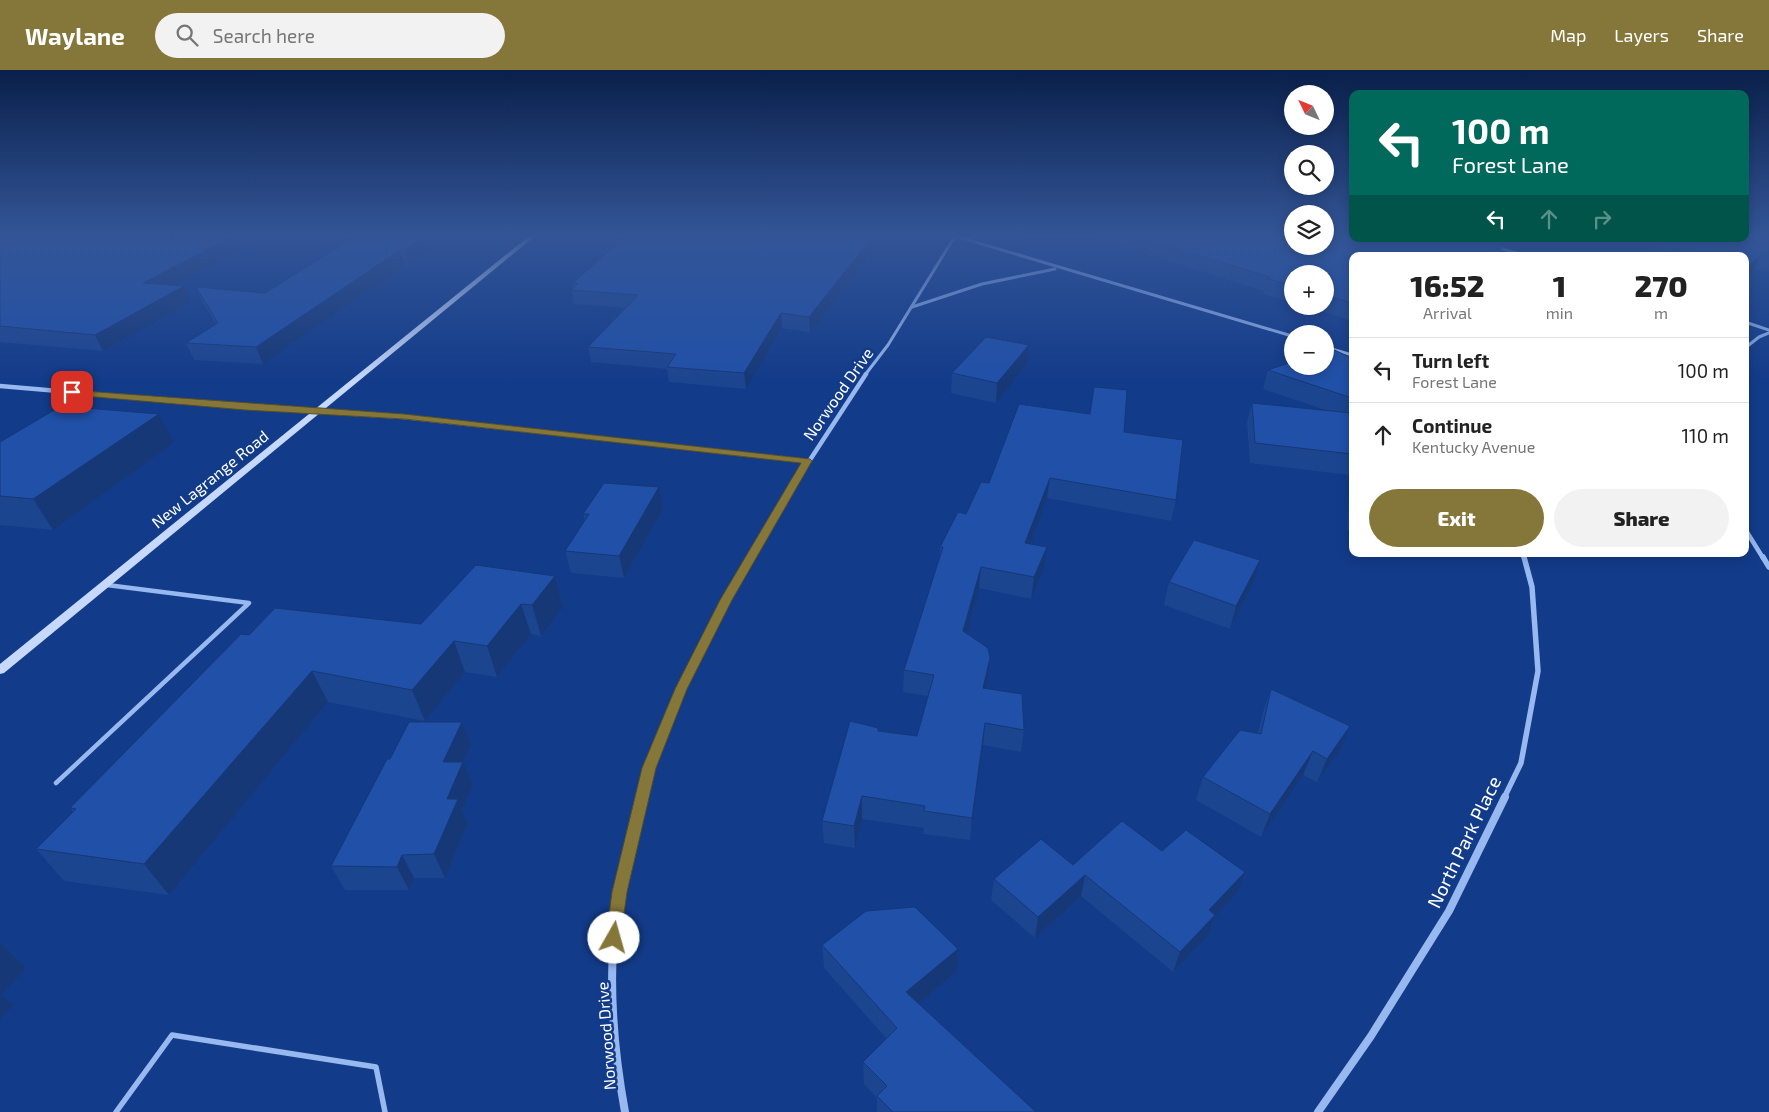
<!DOCTYPE html>
<html lang="en">
<head>
<meta charset="utf-8">
<style>
	body { margin:0; font-family:"Exo 2",sans-serif; background:#f2f2f2; color:#222; height:100vh; display:flex; flex-direction:column; font-size:19px; white-space:nowrap }
	* { box-sizing:border-box; margin:0 }
	p { font-size:16px; color:#767676 }
	.icon { flex:none; width:28px; height:28px; fill:none; stroke:currentColor; stroke-width:2; stroke-linecap:round; stroke-linejoin:round }
	.map { position:relative; flex:1; overflow:hidden }
	.drawer { position:absolute; left:1349px; top:182px; width:400px; height:305px; display:flex; flex-direction:column; background:#fff; border-radius:10px; box-shadow:0 2px 12px #0003 }
	.drawer>* { flex:none }
	.hud { position:absolute; left:1349px; top:20px; width:400px; height:152px; border-radius:10px; box-shadow:0 2px 12px #0003; background:#00695c; color:#fff; overflow:hidden }
	.needle { width:32px; rotate:313deg }
	.tools { position:absolute; left:1284px; top:15px; display:grid; gap:10px }
	.tools a { display:grid; place-items:center; width:50px; height:50px; border-radius:50%; background:#fff; box-shadow:0 2px 12px #0003; font-size:25px }
	.pin { position:absolute; display:grid; place-items:center; width:42px; height:42px; color:#fff; margin:-21px; border-radius:10px; box-shadow:0 2px 8px #0006 }
	.me { position:absolute; width:55px; margin:-28px; rotate:7deg; stroke-linejoin:round; filter:drop-shadow(0 0 4px #0008) }
	.turn { display:flex; align-items:center; gap:18px; height:105px; padding:0 20px; font-size:22px }
	.turn .icon { width:65px; height:65px; stroke-width:2.5 }
	.turn b { display:block; font-size:35px; line-height:42px }
	.lanes { display:flex; align-items:center; height:48px; padding:0 20px; background:#0003; justify-content:center; gap:25px; direction:ltr }
	.lanes .off { opacity:.35 }
	.eta { display:flex; justify-content:space-evenly; align-items:center; height:85px; text-align:center }
	.eta b { font-size:30px; font-weight:800; line-height:35px }
	.cta { display:flex; gap:10px; margin-top:auto; padding:10px 20px }
	.cta a { flex:1; height:58px; border-radius:30px; background:#85773a; color:#fff; font-size:20px; font-weight:800; line-height:58px; text-align:center }
	.cta a+a { background:#f2f2f2; color:#222 }
	ul { padding:0; list-style:none }
	li { display:flex; align-items:center; gap:15px; height:65px; padding:0 20px; border-top:1px solid #e0e0e0 }
	li div { flex:1 }
	li b { display:block; font-size:19px }
	li em { font-style:normal }
	header { display:flex; align-items:center; gap:30px; box-sizing:border-box; height:70px; padding:0 25px; background:#85773a; color:#fff }
	header strong { font-size:24px }
	nav { display:flex; gap:28px; margin-inline-start:auto; font-size:18px }
	.search { width:350px; height:45px; background:#f2f2f2; display:flex; align-items:center; gap:12px; box-sizing:border-box; padding:0 18px; border-radius:28px; color:#767676; font-size:19px }
	.map>svg:first-child { display:block }
</style>
</head>
<body>
<header>
<strong>Waylane</strong>
<div class="search"><svg class="icon" aria-label="search" viewBox="0 0 24 24"><circle cx="10" cy="10" r="6"/><path d="M15 15l6 6"/></svg>Search here</div>
<nav><a>Map</a><a>Layers</a><a>Share</a></nav>
</header>
<div class="map">
<svg width="1769" height="1042" viewBox="0 0 1769 1042">
	<rect width="100%" height="100%" fill="#123b89"/>
	<g fill="none" stroke-linecap="round" stroke-linejoin="round">
		<path stroke="#98b8f0" stroke-width="3" d="M66 338 90 324"/>
		<path stroke="#98b8f0" stroke-width="4.5" d="M56 713 249 533 107 515"/>
		<path stroke="#98b8f0" stroke-width="5.5" d="M116 1042 172 965 376 997 385 1042"/>
		<g stroke="#98b8f0" stroke-width="3">
			<path d="M955 166 1292 266"/>
			<path d="M1495 177 1528 186"/>
			<path d="M912 237 982 214 1055 199"/>
			<path d="M1745 252 1769 260"/>
			<path d="M1325 277 1352 285"/>
			<path d="M1745 278 1759 267 1769 263"/>
			<path d="M865 305 888 275 955 166"/>
		</g>
		<g stroke="#98b8f0" stroke-width="4.5">
			<path d="M0 316 245 337 404 347 807 391"/>
			<path d="M1745 459 1763 488"/>
			<path d="M1523 484 1524 488"/>
			<path d="M750 488 776 442 866 304"/>
		</g>
		<g stroke="#98b8f0" stroke-width="5.5">
			<path d="M1763 487 1769 497"/>
			<path d="M642 728C662 643 707 563 751 487"/>
			<path d="M1504 728 1521 693 1538 601 1532 517 1524 487"/>
		</g>
		<g stroke="#98b8f0" stroke-width="8">
			<path d="M625 1042C612 971 607 894 619 823 624 790 634 758 642 727"/>
			<path d="M1318 1042 1371 966 1449 841 1505 727"/>
		</g>
		<path fill="#c6d8fb" fill-rule="evenodd" d="M529 166H535L4 603 0 604V594Z"/>
	</g>
	<g fill="#1c4590">
		<path d="M0 166 174 216H184L191 232 103 281 0 272Z"/>
		<path d="M356 166H451L409 195H405L263 294 194 290 186 273 216 254 203 233 196 217 265 223Z"/>
		<path d="M1094 166H1292L1352 186V251L1305 236H1325V204H1292V233L1263 224 1264 221 1094 168Z"/>
		<path d="M1769 166V202L1754 199 1745 206V186H1648L1654 175 1629 169H1745Z"/>
		<path d="M877 174 810 262 782 258 746 319 669 312 667 299 591 292 588 277 625 238 574 234 571 220 573 218V213Z"/>
		<path d="M1352 288V461L1347 460 1350 405 1250 393 1247 352 1252 333 1325 340 1263 319 1268 300Z"/>
		<path d="M1027 294 996 333 951 323 952 303Z"/>
		<path d="M1094 317 1124 362 1176 430 1171 451 1047 428 1030 474 1044 498 1031 529 979 518 967 564 990 588 988 610 986 618 1024 660 1021 682 983 675 970 770 923 764 924 758 862 749 855 778 824 773 822 751 878 661 917 666 928 626 903 622 904 600 940 489V477L989 413 1090 344Z"/>
		<path d="M0 372 174 373 53 460 0 455Z"/>
		<path d="M659 417 663 439 624 508 571 503 565 481 585 451 583 444Z"/>
		<path d="M1260 490 1254 512 1230 559 1164 535 1169 512Z"/>
		<path d="M555 506 563 537 541 566 531 564 497 607 465 602 425 651 328 632 169 825 64 811 36 779 73 742 70 738 249 565 421 554Z"/>
		<path d="M1271 619 1350 656 1340 680 1317 712 1303 705 1261 767 1196 730 1203 707 1258 663 1263 642Z"/>
		<path d="M471 675 463 692 473 715 462 740 468 752 445 808H414L409 820H345L331 796 390 689Z"/>
		<path d="M1162 781 1237 823 1214 847 1208 865 1173 902 1081 826 1035 868 991 830 994 809 1073 795Z"/>
		<path d="M822 875 958 879 956 902 918 934 1036 1042H877V1028L864 1014 863 992 886 968 824 898Z"/>
	</g>
	<g fill="#163876">
		<path d="M169 166H209L176 178 168 168Z"/>
		<path d="M233 166H265L151 228 143 213Z"/>
		<path d="M426 166H451L409 195 405 180Z"/>
		<path d="M873 166H882L877 174 810 262 809 247Z"/>
		<path d="M400 180 405 195 263 294 256 277Z"/>
		<path d="M1763 183 1754 199 1745 206V200L1747 197Z"/>
		<path d="M184 216 191 232 103 281 95 265Z"/>
		<path d="M781 243 782 258 746 319 744 303Z"/>
		<path d="M1029 275 1027 294 996 333 997 313Z"/>
		<path d="M159 344 174 373 53 460 33 429Z"/>
		<path d="M1050 408 1047 428 1023 494 1025 473Z"/>
		<path d="M659 417 663 439 624 508 619 486Z"/>
		<path d="M1047 477 1044 498 1031 529 1034 507Z"/>
		<path d="M1260 490 1254 512 1230 559 1236 536Z"/>
		<path d="M981 497 979 518 962 583 963 561Z"/>
		<path d="M555 506 563 537 541 566 532 535Z"/>
		<path d="M521 534 531 564 497 607 487 576Z"/>
		<path d="M454 571 465 602 425 651 412 620Z"/>
		<path d="M990 588 988 610 981 640 983 618Z"/>
		<path d="M312 601 328 632 169 825 144 794Z"/>
		<path d="M462 652 471 675 463 692 473 715 462 740 468 752 445 808 434 784 447 729 443 692Z"/>
		<path d="M985 653 983 675 970 770 972 748Z"/>
		<path d="M1350 656 1340 680 1317 712 1327 689Z"/>
		<path d="M1313 681 1303 705 1261 767 1270 744Z"/>
		<path d="M862 726V749L855 778 854 756Z"/>
		<path d="M402 785 414 808 409 820 397 797Z"/>
		<path d="M1245 802 1237 823 1214 847 1208 865 1173 902 1180 882 1209 840Z"/>
		<path d="M1085 805 1081 826 1035 868 1038 847Z"/>
		<path d="M0 873 26 898 1 925 13 935 0 949Z"/>
		<path d="M958 879 956 902 905 945 906 922Z"/>
	</g>
	<g fill="#2050a8" stroke="#163876">
		<path d="M0 166H169L168 168 172 170 182 166H233L143 213 184 216 95 265 0 256Z"/>
		<path d="M356 166H426L405 180H400L256 277 186 273 218 253 196 217 265 223Z"/>
		<path d="M626 166H873L809 247 781 243 744 303 667 297 676 284 588 277 638 225 571 220 578 214 573 213Z"/>
		<path d="M1135 166H1292V176H1325V166H1352V169H1504L1499 186H1352V233L1325 225V204H1292V216L1267 208 1270 207Z"/>
		<path d="M1745 166H1769V185L1763 183 1747 197 1745 196V186H1704L1654 175 1662 169H1745Z"/>
		<path d="M986 267 1029 275 997 313 952 303Z"/>
		<path d="M1332 279 1352 288V328L1268 300 1292 292V296H1325V281Z"/>
		<path d="M1094 317 1127 320 1124 362 1183 370 1176 430 1050 408 1025 473 1047 477 1034 507 981 497 963 561 988 578 990 588 983 618 1022 624 1024 660 985 653 972 748 924 741 925 736 862 726 854 756 822 751 850 651 878 658V661L917 666 934 605 904 600 943 477H940L958 442 966 444 981 412 989 413 1019 334 1090 344Z"/>
		<path d="M1252 333 1352 343V384L1255 373Z"/>
		<path d="M61 336 159 344 33 429 0 426V372Z"/>
		<path d="M604 413 659 417 619 486 565 481 589 444H583Z"/>
		<path d="M1194 470 1260 490 1236 536 1169 512Z"/>
		<path d="M476 495 555 506 532 535 521 534 487 576 454 571 412 620 312 601 144 794 36 779 76 739 70 738 241 564 249 565 275 538 421 554Z"/>
		<path d="M1271 619 1350 656 1327 689 1313 681 1270 744 1203 707 1240 660 1261 664Z"/>
		<path d="M409 652H462L443 692H463L447 729H458L434 784 402 785 397 797 331 796 387 689H390Z"/>
		<path d="M1122 751 1162 781 1186 760 1245 802 1209 840 1215 845 1180 882 1085 805 1038 847 994 809 1041 769 1073 795Z"/>
		<path d="M915 837 958 879 906 922 1036 1042H893L877 1026 887 1016 863 992 897 958 822 875 866 841Z"/>
	</g>
	<linearGradient id="sky" x2="0" y2="1"><stop stop-color="#0a204b"/><stop offset="0.53" stop-color="#335597"/><stop offset="1" stop-color="#335597" stop-opacity="0"/></linearGradient>
	<rect width="1769" height="312" fill="url(#sky)"/>
	<path fill="#85773a" stroke="#564d26" d="M69 320 404 344 810 389 812 391 732 530 687 619 656 698 627 822 620 873 614 875 608 873 606 868 612 822 642 698 675 619 720 530 801 393 404 349 245 340 72 325 67 322Z"/>
	<g text-anchor="middle" stroke-width="5" stroke-linejoin="round" paint-order="stroke">
		<g font-size="16" fill="#fff" stroke="#123b89">
			<text transform="translate(838 324) rotate(-55)" y="6">Norwood Drive</text>
			<text transform="translate(210 409) rotate(-39)" y="6">New Lagrange Road</text>
			<text transform="translate(606 966) rotate(-94)" y="6">Norwood Drive</text>
		</g>
		<g font-size="19" fill="#fff" stroke="#123b89">
			<text transform="translate(1464 772) rotate(-64)" y="7">North Park Place</text>
		</g>
	</g>
</svg>
<div class="tools">
<a><svg class="needle" viewBox="-14 -14 28 28"><path d="M0-13l5 13h-10z" fill="#e53935"/><path d="M0 13l5-13h-10z" fill="#767676"/></svg></a>
<a><svg class="icon" aria-label="search" viewBox="0 0 24 24"><circle cx="10" cy="10" r="6"/><path d="M15 15l6 6"/></svg></a>
<a><svg class="icon" aria-label="layers" viewBox="0 0 24 24"><path d="M12 4l9 5-9 5-9-5zM3 14l9 5 9-5"/></svg></a>
<a>+</a>
<a>−</a>
</div>
<div class="pin" style="left:72px;top:322px;background:#d93025"><svg class="icon" aria-label="arrive" viewBox="0 0 24 24"><path d="M6 21V4h12l-3 4 3 4H6"/></svg></div>
<svg class="me" style="left:614px;top:868px" viewBox="-20 -20 40 40"><circle r="19" fill="#fff"/><path d="M0-13L10 11 0 6-10 11z" fill="#85773a"/></svg>
<div class="hud">
<div class="turn"><svg class="icon" aria-label="left" viewBox="0 0 24 24"><path d="M17 20v-9H6M10 6l-5 5 5 5"/></svg><div><b>100 m</b>Forest Lane</div></div>
<div class="lanes"><svg class="icon" aria-label="left" viewBox="0 0 24 24"><path d="M17 20v-9H6M10 6l-5 5 5 5"/></svg><svg class="icon off" aria-label="ahead" viewBox="0 0 24 24"><path d="M12 20V5M6 11l6-6 6 6"/></svg><svg class="icon off" aria-label="right" viewBox="0 0 24 24"><path d="M7 20v-9h11M14 6l5 5-5 5"/></svg></div>
</div>
<section class="drawer">
<div class="eta">
<div><b>16:52</b><p>Arrival</p></div>
<div><b>1</b><p>min</p></div>
<div><b>270</b><p>m</p></div>
</div>
<ul>
<li><svg class="icon" aria-label="left" viewBox="0 0 24 24"><path d="M17 20v-9H6M10 6l-5 5 5 5"/></svg><div><b>Turn left</b><p>Forest Lane</p></div><em>100 m</em></li>
<li><svg class="icon" aria-label="ahead" viewBox="0 0 24 24"><path d="M12 20V5M6 11l6-6 6 6"/></svg><div><b>Continue</b><p>Kentucky Avenue</p></div><em>110 m</em></li>
</ul>
<div class="cta"><a>Exit</a><a>Share</a></div>
</section>
</div>
</body>
</html>
